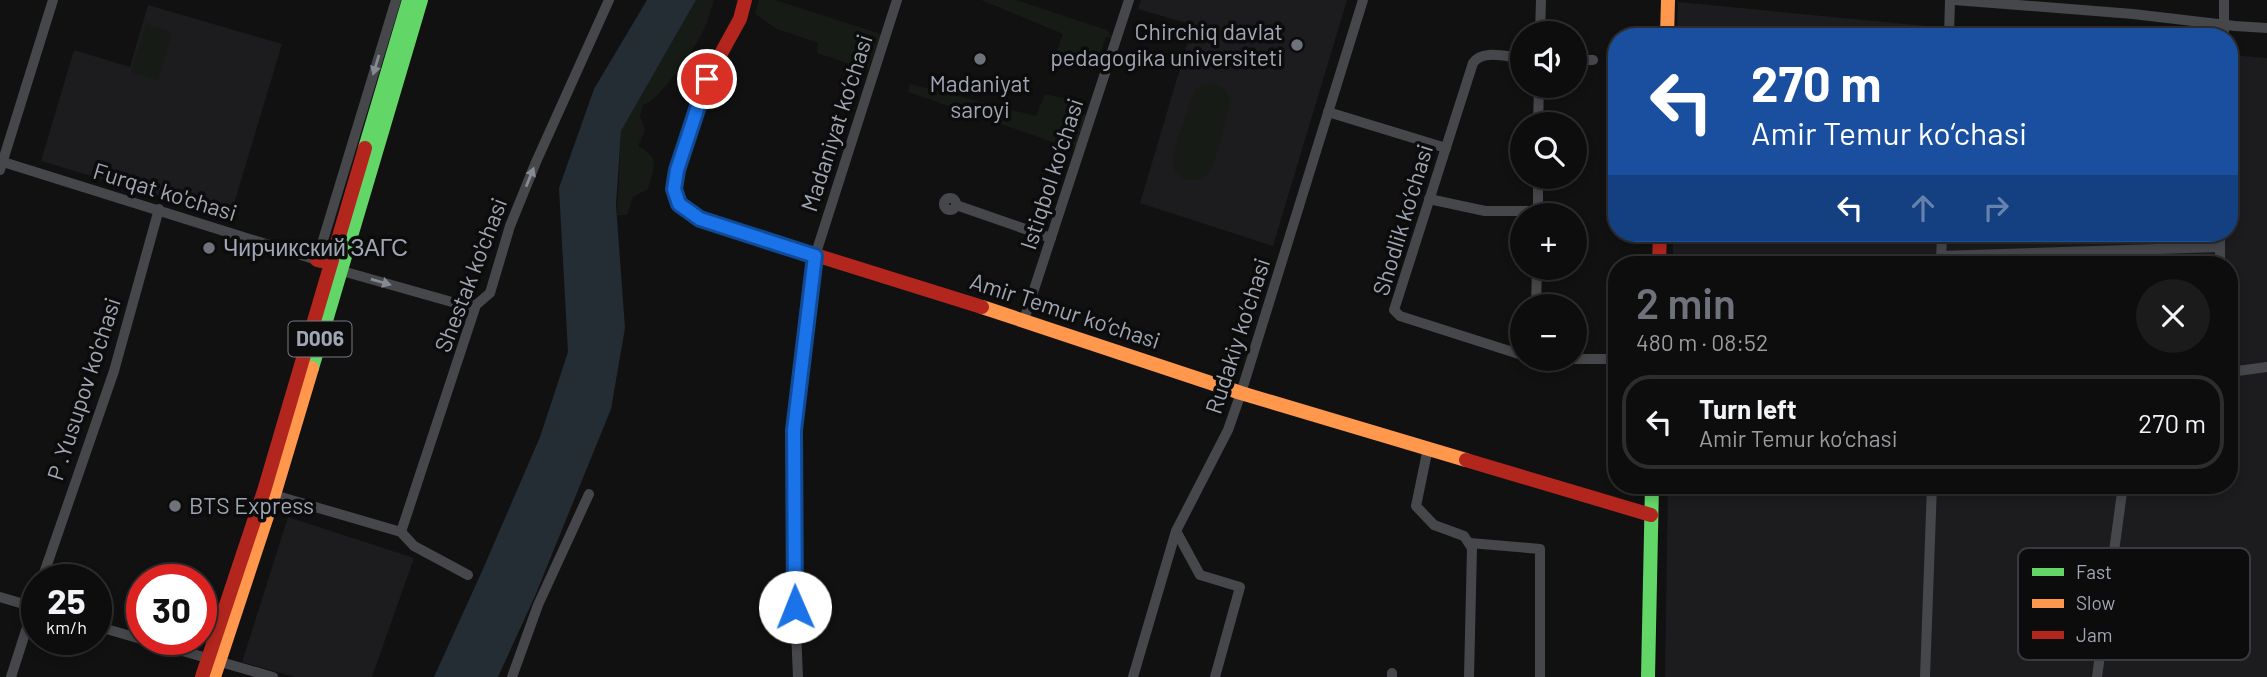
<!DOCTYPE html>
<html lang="en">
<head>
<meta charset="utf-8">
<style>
	body { margin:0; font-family:Barlow,sans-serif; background:#1b1b1c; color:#f1f3f6; height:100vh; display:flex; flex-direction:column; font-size:26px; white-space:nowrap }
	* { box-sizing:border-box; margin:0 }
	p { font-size:23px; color:#9a9c9e }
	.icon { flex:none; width:38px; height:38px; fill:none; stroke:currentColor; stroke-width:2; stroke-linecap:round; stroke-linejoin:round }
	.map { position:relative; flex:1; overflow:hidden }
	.sheet { position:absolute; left:1608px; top:256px; width:630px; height:238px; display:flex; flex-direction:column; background:#0d0d0e; border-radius:28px; box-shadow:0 4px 10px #0003,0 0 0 2px #2d2d2e }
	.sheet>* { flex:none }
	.banner { position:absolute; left:1608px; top:28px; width:630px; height:214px; border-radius:28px; box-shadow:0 4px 10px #0003,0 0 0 2px #2d2d2e; background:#1a4fa0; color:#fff; overflow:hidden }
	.tools { position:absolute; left:1510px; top:21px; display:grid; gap:14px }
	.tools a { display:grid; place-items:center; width:77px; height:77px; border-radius:50%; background:#0d0d0e; box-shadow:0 4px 10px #0003,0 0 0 2px #2d2d2e; font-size:35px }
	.speed { position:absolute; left:21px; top:564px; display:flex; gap:14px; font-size:35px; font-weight:700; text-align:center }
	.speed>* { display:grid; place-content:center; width:91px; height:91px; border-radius:50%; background:#0d0d0e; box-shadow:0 4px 10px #0003,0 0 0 2px #2d2d2e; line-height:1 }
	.speed small { font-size:18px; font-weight:400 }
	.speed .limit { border:10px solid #d22; background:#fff; color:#111 }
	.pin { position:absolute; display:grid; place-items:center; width:60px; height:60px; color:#fff; margin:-30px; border:4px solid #fff; border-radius:50%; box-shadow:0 2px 7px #0007 }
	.me { position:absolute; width:77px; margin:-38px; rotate:359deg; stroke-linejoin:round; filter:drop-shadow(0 0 5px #0008) }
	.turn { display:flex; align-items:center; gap:24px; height:147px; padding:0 28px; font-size:32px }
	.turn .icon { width:91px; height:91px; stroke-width:2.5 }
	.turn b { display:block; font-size:49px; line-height:60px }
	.lanes { display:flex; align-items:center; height:66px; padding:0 28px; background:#0003; justify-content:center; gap:35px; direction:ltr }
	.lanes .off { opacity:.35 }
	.round { display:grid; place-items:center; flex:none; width:74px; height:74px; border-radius:37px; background:#1b1b1c }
	.summary { display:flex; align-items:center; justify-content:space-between; height:119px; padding:0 28px }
	h1 { font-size:42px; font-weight:600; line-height:52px; color:#6e727b }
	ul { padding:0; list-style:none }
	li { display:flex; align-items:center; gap:21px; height:94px; margin:0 14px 10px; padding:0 14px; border:4px solid #2d2d2e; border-radius:28px }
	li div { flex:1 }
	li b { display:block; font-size:26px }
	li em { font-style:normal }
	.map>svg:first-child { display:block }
</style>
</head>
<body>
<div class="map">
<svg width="2267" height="677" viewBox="0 0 2267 677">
	<rect width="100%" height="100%" fill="#111112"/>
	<g fill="#1c1c1e">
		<path d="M1141 0H1347L1273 246 1140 203 1193 25 1138 9Z"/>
		<path d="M1678 2 2041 37H1677Z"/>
		<path d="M148 5 282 44 230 217 41 161 74 50 130 67Z"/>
		<path d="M2230 55 2267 58V677H1665L1668 485H2230V264H1673V233H2230Z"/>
		<path d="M288 517 414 558 372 677H295L242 662Z"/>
	</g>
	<g fill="#161b16">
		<path d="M696 0H714C711 9 709 18 705 27 698 44 660 101 643 105L640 116 645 130 638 146C661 158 654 167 648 189L633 197 627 215H617L621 131Z"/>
		<path d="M759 0H775L881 34 868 70 817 53 818 43 777 29 755 14Z"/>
		<path d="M981 0H1016L1107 30 1113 38 1106 37 1097 63 1054 58 1063 34Z"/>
		<path d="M146 24 172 32 158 80 131 72Z"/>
		<path d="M1213 83 1225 89 1231 101C1224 123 1220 149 1210 170 1200 189 1170 180 1173 158 1177 136 1188 112 1195 90L1200 86Z"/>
		<path d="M910 84 1036 116 1045 94 1085 103 1082 113 1086 115C1086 125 1081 143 1073 149L908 92Z"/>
	</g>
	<path fill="#242d34" d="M647 0H696L621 131 616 205 625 328 611 409 535 596 498 677H434L483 569 540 437 568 352 559 188 594 89Z"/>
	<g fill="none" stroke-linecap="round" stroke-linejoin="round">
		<g stroke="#45474b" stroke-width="10">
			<path d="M1954 0 2133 14 2235 26 2267 28"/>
			<path d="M1540 33 1541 0"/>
			<path d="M1949 37 1950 0"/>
			<path d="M2224 37V0"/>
			<path d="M1522 58C1507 57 1482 49 1473 63L1394 310 1400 316 1522 355"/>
			<path d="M1575 60H1593"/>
			<path d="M1328 112 1446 148"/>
			<path d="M1538 124 1539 86"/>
			<path d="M0 161 317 260 321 263"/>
			<path d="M0 170 53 0"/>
			<circle cx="950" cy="204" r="6"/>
			<path d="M1429 199 1485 211H1538"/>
			<path d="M956 205 1051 238"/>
			<path d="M1538 215V177"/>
			<path d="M1941 256 2220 247"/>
			<path d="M317 260 396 0"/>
			<path d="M1941 264 1942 233"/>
			<path d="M2220 264V233"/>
			<path d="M335 269 459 304 476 305"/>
			<path d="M1536 306 1537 268"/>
			<path d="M1024 320 1129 0"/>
			<path d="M1575 359H1617"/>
			<path d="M2230 372 2267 367"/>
			<path d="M1428 448 1416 506 1434 525 1464 536 1472 548 1469 677"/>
			<path d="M274 495 401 532 414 546 468 575"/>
			<path d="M1176 531 1200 575 1240 587 1215 677"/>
			<path d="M401 532 476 305 490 293 510 226 536 162 609 0"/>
			<path d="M1470 543 1540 549V677"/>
			<path d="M42 579 114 371 159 209"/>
			<path d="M0 597 37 608"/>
			<path d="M96 626 273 677"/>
			<path d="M11 677 37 596"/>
			<path d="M512 677 538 605 589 494"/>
			<path d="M798 677 794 584V430L815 256 897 0"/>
			<path d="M1133 677 1176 531 1228 430 1241 393 1363 0"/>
			<path d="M1392 677V673"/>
			<path d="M1925 677 1932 485"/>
			<path d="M2097 677 2123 485"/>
		</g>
		<g stroke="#63d668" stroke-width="14">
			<path d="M365 148 409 0"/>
			<path d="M312 368 421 0"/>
			<path d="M1648 677 1652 485"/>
		</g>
		<g stroke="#ff974d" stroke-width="14">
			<path d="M1667 37 1668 0"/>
			<path d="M982 307 1241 393 1466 460"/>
			<path d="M214 677 274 495 312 368"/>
		</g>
		<g stroke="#b3261e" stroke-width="14">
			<path d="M745 0 740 19 707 79 677 170 674 189 679 204 700 219 982 307"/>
			<path d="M317 260 331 262"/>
			<path d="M1659 264 1660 233"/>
			<path d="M1466 460 1651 515"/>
			<path d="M202 677 264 491 365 148"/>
		</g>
	</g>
	<defs><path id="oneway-solid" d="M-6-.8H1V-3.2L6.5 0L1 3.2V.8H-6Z" transform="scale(1.75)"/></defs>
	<g fill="#858a94">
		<use href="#oneway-solid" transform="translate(376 65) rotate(107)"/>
		<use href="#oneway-solid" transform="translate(530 177) rotate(-68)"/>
		<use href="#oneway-solid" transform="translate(381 282) rotate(16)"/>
	</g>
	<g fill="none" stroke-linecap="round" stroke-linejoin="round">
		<defs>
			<path id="route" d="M707 79 677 170 674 189 679 204 700 219 815 256 794 430 795 607"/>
		</defs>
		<use href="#route" stroke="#114b97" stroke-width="18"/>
		<use href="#route" stroke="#1a73e8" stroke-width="12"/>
	</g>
	<g fill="#6e727b" stroke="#0c0c0d" stroke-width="2.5">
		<circle cx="1297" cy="45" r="7"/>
		<circle cx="980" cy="59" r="7"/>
		<circle cx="209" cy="248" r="7"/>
		<circle cx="175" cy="506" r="7"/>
	</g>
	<g text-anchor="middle" stroke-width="7" stroke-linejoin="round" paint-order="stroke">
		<rect fill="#0c0c0d" stroke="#747882" stroke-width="2" x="288.5" y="321.5" width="63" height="35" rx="5"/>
		<g font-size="21" font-weight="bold" fill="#a0a7b4">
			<text x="320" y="346">D006</text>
		</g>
		<g font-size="23" fill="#a0a7b4" stroke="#0c0c0d" text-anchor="start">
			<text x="1283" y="40" text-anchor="end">Chirchiq davlat<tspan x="1283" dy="26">pedagogika universiteti</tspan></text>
			<text x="980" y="92" text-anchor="middle">Madaniyat<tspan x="980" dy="26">saroyi</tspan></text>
			<text x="223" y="256">Чирчикский ЗАГС</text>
			<text x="189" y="514">BTS Express</text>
		</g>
		<g font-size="23" fill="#a0a7b4" stroke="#0c0c0d">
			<text transform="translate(837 123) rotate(-72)" y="8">Madaniyat ko‘chasi</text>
			<text transform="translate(1052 174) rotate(-72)" y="8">Istiqbol ko‘chasi</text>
			<text transform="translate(165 192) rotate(17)" y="8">Furqat ko'chasi</text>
			<text transform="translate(1403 220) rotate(-73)" y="8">Shodlik ko‘chasi</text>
			<text transform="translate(471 275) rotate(-69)" y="8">Shestak ko'chasi</text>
			<text transform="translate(1065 311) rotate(18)" y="8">Amir Temur ko‘chasi</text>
			<text transform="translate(1238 336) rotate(-72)" y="8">Rudakiy ko‘chasi</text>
			<text transform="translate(84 389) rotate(-72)" y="8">P .Yusupov ko'chasi</text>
		</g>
	</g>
	<rect x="2018" y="548" width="232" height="112" rx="10" fill="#0c0c0d" stroke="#383a3f" stroke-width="2"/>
	<rect x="2032" y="568" width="32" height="8" fill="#63d668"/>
	<rect x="2032" y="599" width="32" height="9" fill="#ff974d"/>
	<rect x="2032" y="631" width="32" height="8" fill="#b3261e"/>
	<g font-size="19" fill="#a0a7b4">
		<text x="2076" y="579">Fast</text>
		<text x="2076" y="610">Slow</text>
		<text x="2076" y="642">Jam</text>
	</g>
</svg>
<div class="tools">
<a><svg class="icon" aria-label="sound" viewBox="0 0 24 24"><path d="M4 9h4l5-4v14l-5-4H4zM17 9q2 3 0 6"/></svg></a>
<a><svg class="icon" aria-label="search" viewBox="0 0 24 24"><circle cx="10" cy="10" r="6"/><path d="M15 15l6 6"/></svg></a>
<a>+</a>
<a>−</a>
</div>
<div class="speed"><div>25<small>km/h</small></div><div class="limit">30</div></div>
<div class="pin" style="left:707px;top:79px;background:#d93025"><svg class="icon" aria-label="arrive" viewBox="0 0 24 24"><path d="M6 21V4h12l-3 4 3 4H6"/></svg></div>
<svg class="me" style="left:795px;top:607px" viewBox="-20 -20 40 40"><circle r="19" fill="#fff"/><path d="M0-13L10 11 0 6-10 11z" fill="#1a73e8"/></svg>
<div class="banner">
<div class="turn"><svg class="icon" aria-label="left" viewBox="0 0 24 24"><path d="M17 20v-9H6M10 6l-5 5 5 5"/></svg><div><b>270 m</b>Amir Temur ko‘chasi</div></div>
<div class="lanes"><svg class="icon" aria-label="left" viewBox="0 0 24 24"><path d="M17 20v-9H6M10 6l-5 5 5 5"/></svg><svg class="icon off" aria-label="ahead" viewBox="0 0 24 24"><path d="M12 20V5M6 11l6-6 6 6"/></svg><svg class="icon off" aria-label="right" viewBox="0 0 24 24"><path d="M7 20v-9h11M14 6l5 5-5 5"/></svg></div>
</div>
<section class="sheet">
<div class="summary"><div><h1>2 min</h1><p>480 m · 08:52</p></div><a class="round"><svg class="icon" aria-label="close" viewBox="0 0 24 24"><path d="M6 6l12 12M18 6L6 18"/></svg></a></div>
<ul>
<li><svg class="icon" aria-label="left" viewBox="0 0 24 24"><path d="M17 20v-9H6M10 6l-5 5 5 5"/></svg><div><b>Turn left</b><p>Amir Temur ko‘chasi</p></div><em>270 m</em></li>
</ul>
</section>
</div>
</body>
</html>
